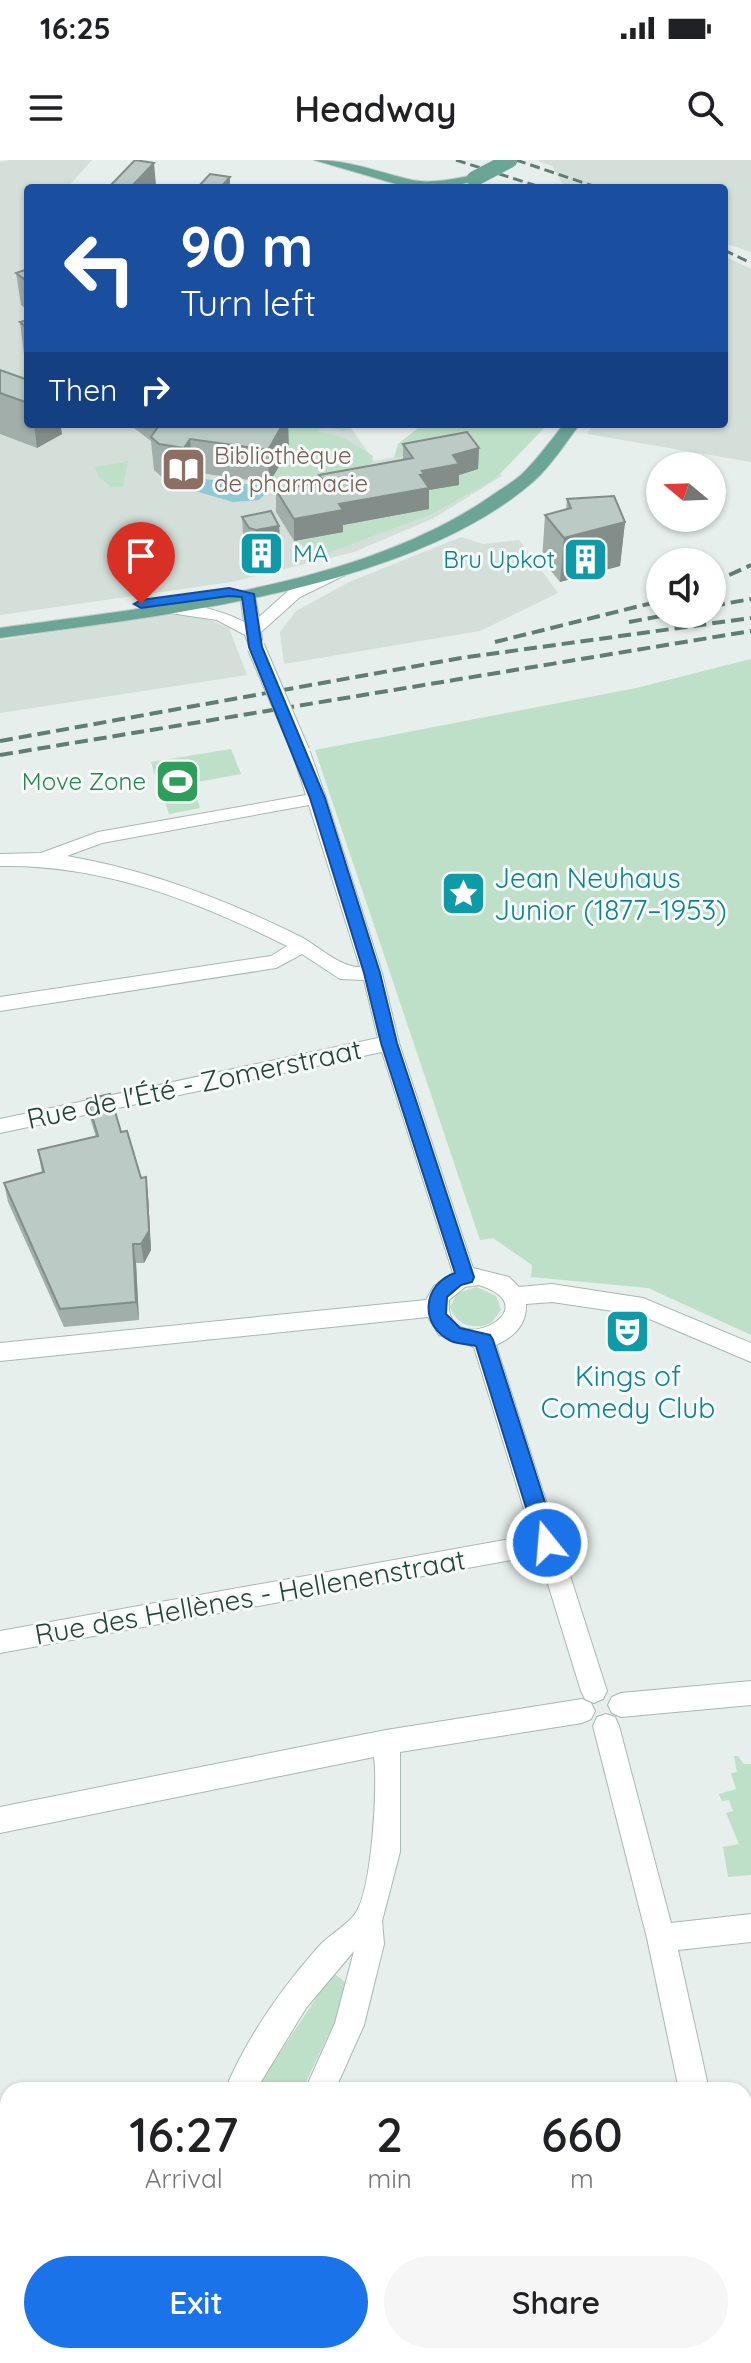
<!DOCTYPE html>
<html lang="en">
<head>
<meta charset="utf-8">
<style>
	body { margin:0; font-family:Quicksand,sans-serif; background:#f6f6f6; color:#202124; height:100vh; display:flex; flex-direction:column; font-size:30px; white-space:nowrap }
	* { box-sizing:border-box; margin:0 }
	p { font-size:26px; color:#757577 }
	.icon { flex:none; width:44px; height:44px; fill:none; stroke:currentColor; stroke-width:2; stroke-linecap:round; stroke-linejoin:round }
	.map { position:relative; flex:1; overflow:hidden }
	.sheet { position:absolute; left:0px; top:1922px; width:752px; height:282px; display:flex; flex-direction:column; background:#fff; border-radius:24px 24px 0 0; box-shadow:0 2px 6px #0004 }
	.sheet>* { flex:none }
	.guide { position:absolute; left:24px; top:24px; width:704px; height:244px; border-radius:8px; box-shadow:0 2px 6px #0004; background:#1a4fa0; color:#fff; overflow:hidden }
	.needle { width:52px; rotate:289deg }
	.fabs { position:absolute; left:646px; top:292px; display:grid; gap:16px }
	.fabs a { display:grid; place-items:center; width:80px; height:80px; border-radius:50%; background:#fff; box-shadow:0 2px 6px #0004; font-size:40px }
	.pin { position:absolute; display:grid; place-items:center; width:68px; height:68px; color:#fff; margin:-82px -34px; border-radius:50% 50% 50% 0; rotate:-45deg; box-shadow:0 0 8px #0007 }
	.pin .icon { rotate:45deg }
	.me { position:absolute; width:88px; margin:-44px; rotate:343deg; stroke-linejoin:round; filter:drop-shadow(0 0 6px #0008) }
	.turn { display:flex; align-items:center; gap:28px; height:168px; padding:0 24px; font-size:36px }
	.turn .icon { width:104px; height:104px; stroke-width:2.5 }
	.turn b { display:block; font-size:56px; line-height:68px }
	.then { display:flex; align-items:center; height:76px; padding:0 24px; background:#0003; gap:16px; font-size:30px }
	.eta { display:flex; justify-content:space-evenly; align-items:center; height:136px; text-align:center }
	.eta b { font-size:48px; font-weight:600; line-height:56px }
	.button { display:flex; gap:16px; margin-top:auto; padding:16px 24px }
	.button a { flex:1; height:92px; border-radius:48px; background:#1a73e8; color:#fff; font-size:32px; font-weight:600; line-height:92px; text-align:center }
	.button a+a { background:#f6f6f6; color:#202124 }
	.status { display:flex; justify-content:space-between; align-items:center; height:56px; padding:0 40px; background:#fff; direction:ltr }
	.status svg { height:22px; fill:currentColor }
	header { display:flex; justify-content:space-between; align-items:center; height:104px; padding:0 24px; background:#fff; font-size:36px; font-weight:600 }
	.map>svg:first-child { display:block }
</style>
</head>
<body>
<div class="status"><b>16:25</b><svg viewBox="0 0 49 12"><path d="M0 12V9h3v3zM5 12V6h3v6zM10 12V3h3v9zM15 12V0h3v12zM26 1h20v11H26zM47 4h2v5h-2z"/></svg></div>
<header><svg class="icon" aria-label="menu" viewBox="0 0 24 24"><path d="M4 6h16M4 12h16M4 18h16"/></svg>Headway<svg class="icon" aria-label="search" viewBox="0 0 24 24"><circle cx="10" cy="10" r="6"/><path d="M15 15l6 6"/></svg></header>
<div class="map">
<svg width="751" height="2203" viewBox="0 0 751 2203">
	<rect width="100%" height="100%" fill="#e6efeb"/>
	<g fill="#d4dfda">
		<path d="M10 0H92L67 28H28V264H348L374 301 476 282 502 316 434 358 354 392 231 422 0 455V2Z"/>
		<path d="M540 0H751V92L724 83V28H565L552 6 538 1Z"/>
		<path d="M724 96 751 109V302L587 274 593 264H724Z"/>
		<path d="M461 377 483 384 519 380 558 433 480 471 284 504 280 472 296 451 349 422Z"/>
		<path d="M191 452 229 468 247 515 0 553V480Z"/>
	</g>
	<g fill="#bfe0c8">
		<path d="M185 264H357L344 271 327 267 316 271 342 277 373 296 372 302 364 310 310 320 272 336 269 323 288 290Z"/>
		<path d="M423 264H548L495 319 432 354 320 396 295 381 342 372 339 366 425 335 431 330 458 325 453 317 460 315 459 313 406 296 394 298 398 284Z"/>
		<path d="M128 301 123 327H111L98 316 95 307Z"/>
		<path d="M751 499V1175L648 1128 531 1117 532 1105 493 1078 480 1080 315 590 636 528Z"/>
		<path d="M231 589 241 614 192 623 200 648 169 654 162 634 169 633 167 627 159 628 151 602Z"/>
		<path d="M477 1127 496 1136 501 1150 491 1163C474 1170 457 1166 450 1147L457 1133Z"/>
		<path d="M734 1596H738L744 1604H751V1715L728 1717 723 1687 739 1684 726 1653 733 1651 729 1640 722 1641 719 1634 736 1629 731 1613 737 1612Z"/>
		<path d="M333 1813 345 1822 336 1859 302 1930H255Z"/>
	</g>
	<path fill="#8ec9d4" d="M205 319 260 326 266 333 259 340 233 342 195 331 198 323Z"/>
	<g fill="none" stroke-linecap="round" stroke-linejoin="round">
		<defs>
			<g id="minor">
				<path d="M339 407 347 412 345 415 300 437 261 472 262 480 254 485 248 483 245 475 217 460 170 453 162 448C176 436 228 453 244 462L240 434 242 431H254L259 457 288 431Z"/>
				<path d="M301 587 310 592 326 638 382 813 399 883 473 1108 509 1117 519 1127 552 1124 643 1138 751 1183V1202L640 1155 552 1142 526 1144C527 1164 514 1177 496 1185L607 1531 603 1539 594 1543 585 1539 581 1531 539 1395 0 1493V1471L532 1375 474 1187 439 1175 428 1157 0 1201V1183L426 1140 434 1126 453 1113 382 892 0 973V959L378 878 364 820 340 819 302 794 276 808 0 851V837L271 796 287 786C197 741 102 704 0 706V694L41 693 98 672 306 635 292 592ZM309 645 360 807C341 808 318 786 301 777 227 740 149 710 67 696L102 683ZM479 1125C555 1149 443 1203 449 1140L465 1127Z"/>
				<path d="M751 1521V1545L621 1557 612 1553 608 1545 612 1537 621 1533Z"/>
				<path d="M582 1539 591 1543 595 1551 591 1559 582 1563 400 1592V1692L382 1761 384 1784 364 1865 335 1930H305L335 1863 354 1791 306 1848 256 1930H225C247 1877 281 1829 319 1786 329 1775 346 1766 355 1754 372 1731 378 1626 374 1597L0 1673V1647L386 1570Z"/>
				<path d="M606 1554 615 1557 619 1566 671 1763 751 1754V1782L678 1790 709 1930H679L647 1778 593 1566 597 1557Z"/>
				<path d="M744 2108 751 2110V2142L744 2140Z"/>
				<path d="M744 2173 751 2174V2203H739L731 2196H744Z"/>
				<path d="M147 2196H179L178 2203H146Z"/>
				<path d="M613 2196H658L655 2203H610Z"/>
			</g>
			<g id="major">
				<path d="M314 0C349 0 378 12 412 20 432 24 454 19 474 15L481 19 446 28H410Z"/>
				<path d="M564 264H580C566 282 551 306 534 321 410 430 160 456 0 478V468C156 446 359 428 491 336 502 328 516 321 525 311 539 297 551 280 564 264Z"/>
			</g>
		</defs>
		<use href="#minor" stroke="#a8b8b2" stroke-width="2"/>
		<use href="#major" stroke="#c2cac8" stroke-width="2"/>
		<use href="#minor" fill="#fff" fill-rule="evenodd"/>
		<use href="#major" fill="#6aa596" fill-rule="evenodd"/>
		<g stroke="#5f7d75" stroke-width="3" stroke-dasharray="10 5" stroke-linecap="butt">
			<path d="M456 0 543 28"/>
			<path d="M516 0 599 28"/>
			<path d="M724 90 751 103"/>
		</g>
		<g stroke="#5f7d75" stroke-width="4" stroke-dasharray="13 6" stroke-linecap="butt">
			<path d="M712 423 751 405"/>
			<path d="M712 446 751 439"/>
			<path d="M629 462 672 454"/>
			<path d="M495 482 660 441"/>
			<path d="M0 581 461 498 751 458"/>
			<path d="M0 595 751 471"/>
		</g>
		<defs>
			<path id="minor-bridge" d="M256 487 301 592"/>
			<path id="major-bridge" d="M474 19 510 0"/>
		</defs>
		<use href="#minor-bridge" stroke="#a8b8b2" stroke-width="19" stroke-linecap="butt"/>
		<use href="#major-bridge" stroke="#c2cac8" stroke-width="16" stroke-linecap="butt"/>
		<use href="#minor-bridge" stroke="#fff" stroke-width="17"/>
		<use href="#major-bridge" stroke="#6aa596" stroke-width="15"/>
	</g>
	<g fill="#a1aea9">
		<path d="M28 109V150L21 145 16 113Z"/>
		<path d="M28 160V197L24 194 20 162Z"/>
		<path d="M0 210 28 220V264H60L62 274 37 288 0 274Z"/>
		<path d="M129 264H288L289 290 269 323 193 312 187 320 162 317 154 310 151 281Z"/>
		<path d="M403 284 479 288 478 309 459 315V325L429 330V349L343 365V372L294 381 276 352V330L319 322V315L403 300Z"/>
		<path d="M567 339 625 362 620 406 560 422 542 400 545 355 566 350Z"/>
		<path d="M242 357 279 366 281 400 258 405 251 402 244 391Z"/>
		<path d="M87 939 121 972 141 1018 146 1017 148 1036 151 1090 144 1103H136L139 1160 64 1167 8 1042 4 1023 42 1013 38 990 96 977 90 958Z"/>
	</g>
	<g fill="#838d89">
		<path d="M154 3 156 25 153 28H130Z"/>
		<path d="M230 17V28H220Z"/>
		<path d="M34 264H60L62 274 37 288Z"/>
		<path d="M283 264H288L289 290 269 323 268 290Z"/>
		<path d="M190 279 193 312 187 320 184 288Z"/>
		<path d="M479 288 478 309 459 315V325L429 330V349L343 365V372L294 381V359L339 344 422 311 453 295Z"/>
		<path d="M625 362 620 406 560 422 564 378Z"/>
		<path d="M279 366 281 400 258 405 256 370Z"/>
		<path d="M146 1017 148 1036 151 1090 144 1103 141 1084Z"/>
		<path d="M133 1084 136 1103 139 1160 136 1142Z"/>
	</g>
	<g fill="#bbcac4" stroke="#838d89" stroke-width="2">
		<path d="M135 0 154 3 130 28H108Z"/>
		<path d="M210 14 230 17 220 28H197Z"/>
		<path d="M28 109V122L16 113Z"/>
		<path d="M28 160V169L20 162Z"/>
		<path d="M0 210 28 220V243L0 233Z"/>
		<path d="M160 264H283L268 290 190 279 184 288 159 284 151 277Z"/>
		<path d="M467 272 479 288 453 295 459 304 422 311 425 314 420 315 429 328 339 344 343 350 294 359 276 330 324 322 319 315 413 298 403 284Z"/>
		<path d="M614 336 625 362 564 378 545 355 571 348 567 339Z"/>
		<path d="M271 351 279 366 256 370 249 368 242 357Z"/>
		<path d="M110 934 121 972 127 971 141 1018 146 1017 149 1071 141 1084H133L136 1142 60 1149 4 1023 44 1012 38 990 98 976 87 939Z"/>
	</g>
	<path fill="#1a73e8" stroke="#114b97" stroke-width="2" d="M229 428 254 434 262 487 325 638 380 813 397 883 474 1117 472 1122 461 1125 447 1137 446 1154 460 1168 490 1175 493 1180 558 1383 555 1389 547 1392 540 1389 537 1383 476 1186C468 1184 458 1184 451 1181 419 1166 422 1124 455 1113L381 883 364 813 310 638 249 487 242 437 229 436 141 448 134 444 141 440Z"/>
	<defs>
		<symbol id="library-square" viewBox="-11 -11 22 22"><rect x="-9" y="-9" width="18" height="18" rx="4" fill="#8d6e63" stroke="#f7fbf9"/><path d="M-6-4Q-3-5.5-.7-3.5V5Q-3 3-6 4ZM6-4Q3-5.5 .7-3.5V5Q3 3 6 4Z" fill="#fff"/></symbol>
		<symbol id="building-square" viewBox="-11 -11 22 22"><rect x="-9" y="-9" width="18" height="18" rx="4" fill="#0f9aa8" stroke="#f7fbf9"/><path d="M-4-6H4V6H1V3H-1V6H-4ZM-2.5-4.3h1.7v1.8h-1.7ZM.8-4.3h1.7v1.8H.8ZM-2.5-1h1.7V.8h-1.7ZM.8-1h1.7V.8H.8Z" fill="#fff"/></symbol>
		<symbol id="stadium-square" viewBox="-11 -11 22 22"><rect x="-9" y="-9" width="18" height="18" rx="4" fill="#2e9e5b" stroke="#f7fbf9"/><path d="M0-5a6.5 5 0 1 0 0 10a6.5 5 0 1 0 0-10ZM-3.5-1.8h7v3.6h-7Z" fill="#fff"/></symbol>
		<symbol id="sight-square" viewBox="-11 -11 22 22"><rect x="-9" y="-9" width="18" height="18" rx="4" fill="#0f9aa8" stroke="#f7fbf9"/><path d="M0-6L1.8-2.2L6-1.7L2.9 1.2L3.7 5.4L0 3.3L-3.7 5.4L-2.9 1.2L-6-1.7L-1.8-2.2Z" fill="#fff"/></symbol>
		<symbol id="theatre-square" viewBox="-11 -11 22 22"><rect x="-9" y="-9" width="18" height="18" rx="4" fill="#0f9aa8" stroke="#f7fbf9"/><path d="M-5-5.5Q0-4 5-5.5V0Q5 5 0 6Q-5 5-5 0ZM-3.3-2.5H-1v1.5H-3.3ZM1-2.5H3.3v1.5H1ZM-2.8 1Q0 5.5 2.8 1Z" fill="#fff"/></symbol>
	</defs>
	<g fill-rule="evenodd">
		<use href="#library-square" x="158" y="284" width="51" height="51"/>
		<use href="#building-square" x="236" y="368" width="51" height="51"/>
		<use href="#building-square" x="560" y="374" width="51" height="51"/>
		<use href="#stadium-square" x="152" y="596" width="51" height="51"/>
		<use href="#sight-square" x="438" y="708" width="51" height="51"/>
		<use href="#theatre-square" x="602" y="1146" width="51" height="51"/>
	</g>
	<g text-anchor="middle" stroke-width="6" stroke-linejoin="round" paint-order="stroke">
		<g font-size="24" fill="#785e54" stroke="#f7fbf9" text-anchor="start">
			<text x="214" y="304">Bibliothèque<tspan x="214" dy="28">de pharmacie</tspan></text>
		</g>
		<g font-size="24" fill="#0d838f" stroke="#f7fbf9" text-anchor="start">
			<text x="293" y="402">MA</text>
			<text x="555" y="408" text-anchor="end">Bru Upkot</text>
		</g>
		<g font-size="24" fill="#27864d" stroke="#f7fbf9" text-anchor="end">
			<text x="146" y="630">Move Zone</text>
		</g>
		<g font-size="28" fill="#0d838f" stroke="#f7fbf9" text-anchor="start">
			<text x="494" y="728">Jean Neuhaus<tspan x="494" dy="32">Junior (1877–1953)</tspan></text>
			<text x="628" y="1226" text-anchor="middle">Kings of<tspan x="628" dy="32">Comedy Club</tspan></text>
		</g>
		<g font-size="28" fill="#24423a" stroke="#f7fbf9">
			<text transform="translate(194 924) rotate(-12)" y="10">Rue de l'Été - Zomerstraat</text>
			<text transform="translate(250 1437) rotate(-10)" y="10">Rue des Hellènes - Hellenenstraat</text>
		</g>
	</g>
</svg>
<div class="fabs">
<a><svg class="needle" viewBox="-14 -14 28 28"><path d="M0-13l5 13h-10z" fill="#e53935"/><path d="M0 13l5-13h-10z" fill="#757577"/></svg></a>
<a><svg class="icon" aria-label="sound" viewBox="0 0 24 24"><path d="M4 9h4l5-4v14l-5-4H4zM17 9q2 3 0 6"/></svg></a>
</div>
<div class="pin" style="left:141px;top:444px;background:#d93025"><svg class="icon" aria-label="arrive" viewBox="0 0 24 24"><path d="M6 21V4h12l-3 4 3 4H6"/></svg></div>
<svg class="me" style="left:547px;top:1383px" viewBox="-20 -20 40 40"><circle r="17" fill="#1a73e8" stroke="#fff" stroke-width="3"/><path d="M0-11L8 9 0 5-8 9z" fill="#fff"/></svg>
<div class="guide">
<div class="turn"><svg class="icon" aria-label="left" viewBox="0 0 24 24"><path d="M17 20v-9H6M10 6l-5 5 5 5"/></svg><div><b>90 m</b>Turn left</div></div>
<div class="then">Then<svg class="icon" aria-label="right" viewBox="0 0 24 24"><path d="M7 20v-9h11M14 6l5 5-5 5"/></svg></div>
</div>
<section class="sheet">
<div class="eta">
<div><b>16:27</b><p>Arrival</p></div>
<div><b>2</b><p>min</p></div>
<div><b>660</b><p>m</p></div>
</div>
<div class="button"><a>Exit</a><a>Share</a></div>
</section>
</div>
</body>
</html>
